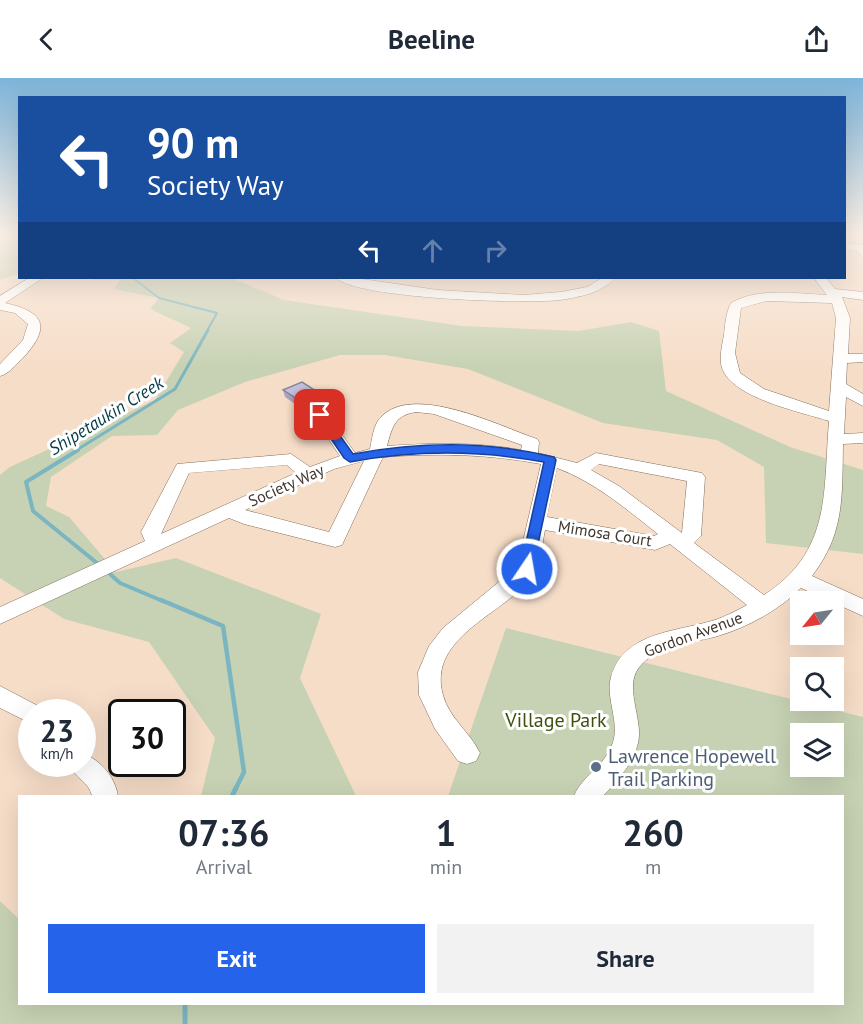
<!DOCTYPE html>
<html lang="en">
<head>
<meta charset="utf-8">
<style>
	body { margin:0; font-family:"PT Sans",sans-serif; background:#f2f2f3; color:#1f2937; height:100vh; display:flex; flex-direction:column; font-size:22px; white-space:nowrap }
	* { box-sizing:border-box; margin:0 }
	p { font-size:20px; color:#747a83 }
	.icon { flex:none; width:33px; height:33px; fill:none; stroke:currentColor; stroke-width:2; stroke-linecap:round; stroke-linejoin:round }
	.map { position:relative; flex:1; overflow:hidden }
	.details { position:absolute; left:18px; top:717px; width:826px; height:210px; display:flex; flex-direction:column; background:#fff; border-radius:0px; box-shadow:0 6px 24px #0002 }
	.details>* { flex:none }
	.banner { position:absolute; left:18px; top:18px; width:828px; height:183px; border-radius:0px; box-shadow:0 6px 24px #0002; background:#1a4fa0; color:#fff; overflow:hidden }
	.needle { width:39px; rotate:240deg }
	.buttons { position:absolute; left:790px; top:513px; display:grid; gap:12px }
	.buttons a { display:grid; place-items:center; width:54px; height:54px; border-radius:0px; background:#fff; box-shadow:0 6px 24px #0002; font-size:30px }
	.speed { position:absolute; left:18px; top:621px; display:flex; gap:12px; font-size:30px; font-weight:700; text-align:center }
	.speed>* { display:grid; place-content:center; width:78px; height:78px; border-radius:50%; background:#fff; box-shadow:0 6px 24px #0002; line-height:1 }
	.speed small { font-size:15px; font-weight:400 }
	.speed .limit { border:3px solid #111; border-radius:9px; background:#fff; color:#111 }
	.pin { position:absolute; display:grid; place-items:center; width:51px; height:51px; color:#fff; margin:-26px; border-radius:12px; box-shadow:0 3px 9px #0006 }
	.me { position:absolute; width:66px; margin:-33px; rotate:12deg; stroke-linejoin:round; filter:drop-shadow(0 0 4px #0008) }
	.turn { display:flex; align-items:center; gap:21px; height:126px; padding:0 30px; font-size:27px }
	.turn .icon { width:78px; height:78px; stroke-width:2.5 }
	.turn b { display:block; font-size:42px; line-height:51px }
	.lanes { display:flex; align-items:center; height:57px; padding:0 30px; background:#0003; justify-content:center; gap:30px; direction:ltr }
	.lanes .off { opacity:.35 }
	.eta { display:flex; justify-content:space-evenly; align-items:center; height:102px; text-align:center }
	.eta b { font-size:36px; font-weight:700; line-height:42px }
	.button { display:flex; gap:12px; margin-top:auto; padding:12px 30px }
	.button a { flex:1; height:69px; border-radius:0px; background:#2563eb; color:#fff; font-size:24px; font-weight:700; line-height:69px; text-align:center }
	.button a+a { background:#f2f2f3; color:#1f2937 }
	header { display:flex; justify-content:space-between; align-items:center; height:78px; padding:0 30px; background:#fff; font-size:27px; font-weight:700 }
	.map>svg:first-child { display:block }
</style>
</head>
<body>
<header><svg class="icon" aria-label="back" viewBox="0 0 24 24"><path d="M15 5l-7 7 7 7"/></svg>Beeline<svg class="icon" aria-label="share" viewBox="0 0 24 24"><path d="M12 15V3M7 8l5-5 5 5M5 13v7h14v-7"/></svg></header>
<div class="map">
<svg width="863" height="946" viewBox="0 0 863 946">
	<rect width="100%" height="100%" fill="#f6ddc8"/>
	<g fill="#c7d2b4" fill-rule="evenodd">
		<path d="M0 156H19L20 195 0 202Z"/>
		<path d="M91 200H232L284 222 462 248 579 253 631 244 659 253 666 313 790 369 863 392V476L766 465 764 389 717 362 603 345 468 291 385 277H340L245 304 178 332 157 357 112 358 51 399 46 428 69 439 116 494 176 480 321 536 300 600 356 718H201L215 660 149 564 64 541 0 500V397L10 389 155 322 184 274 170 265 191 250 150 231 159 220 114 211 120 202H92Z"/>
		<path d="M506 550 863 639V946H0V823L19 841 20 926H843V718H448ZM801 656H834V688H801Z"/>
	</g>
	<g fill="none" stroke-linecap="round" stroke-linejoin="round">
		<g stroke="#7cb5c2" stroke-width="2">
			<path d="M70 200H93"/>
			<path d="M133 200 159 220 217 235 207 253"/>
		</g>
		<path stroke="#7cb5c2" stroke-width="3" d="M75 373 175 311 208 252"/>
		<g stroke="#7cb5c2" stroke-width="4">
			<path d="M78 372 26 404 33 433 97 485"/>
			<path d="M110 496 120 505 165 524"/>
		</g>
		<path stroke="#7cb5c2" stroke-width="4.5" d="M161 522 223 548 244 694 235 712"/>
		<g stroke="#7cb5c2" stroke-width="5">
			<path d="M232 718 236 710"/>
			<path d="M185 926V946"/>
		</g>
		<defs>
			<g id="minor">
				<path d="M844 165 863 167V179L856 173 844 171Z"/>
				<path d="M29 200H43L5 225C46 234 51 250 22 281 15 287 9 296 0 298V286L23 262 28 246 15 235 0 232V218Z"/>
				<path d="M336 200H355L438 212 523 217 561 214 587 209 602 200H615C602 215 579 219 560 222 525 226 359 221 336 200Z"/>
				<path d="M814 200H826L835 211 863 214V222L842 219 850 240 848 276H863V284L847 285 846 306 863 316V328L846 319 844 356 863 355V365L843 366C842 418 845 455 812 498L863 521V538L801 510C779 532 748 549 718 558 693 565 661 566 642 586 621 606 644 640 638 665 633 686 617 703 603 718H574C582 698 605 687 612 667 621 645 605 621 611 599 624 552 680 554 718 541 728 537 738 532 747 527L670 466 655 472 545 452C542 465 542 484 534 496 509 535 426 557 443 617 449 640 470 654 480 675L476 683 467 686 458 683 435 651 419 617 418 594 429 568 443 550 517 489 541 386C488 376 436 375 383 379L342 467 335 469 244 446 229 440 0 546V529L145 463 141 454 177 386 291 376 310 389 340 378 312 337 314 334H326L355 375 370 371C372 362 373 348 380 340 412 304 499 348 537 361L539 364 538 375 577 385 596 375 702 395 705 399 701 458 694 465 764 517C832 473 823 414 829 343 801 334 732 320 722 290 719 280 722 267 724 257 725 247 726 234 731 225 758 209 797 216 827 217ZM767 223 832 225 836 240 829 333 764 311 740 295 735 275 741 230ZM416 334 434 336 522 367 521 372C478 364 431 365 387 368 392 349 395 337 416 334ZM364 383 329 454 245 432 334 391ZM599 386 687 403 682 455 619 408 591 392ZM287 387 296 395 161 456 189 395ZM557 390C595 404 626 431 658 456L654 458 547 439Z"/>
				<path d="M0 608 40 629 43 634H32V646L0 630Z"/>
				<path d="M82 675C101 682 115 699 118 718H92C90 705 73 698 69 686H82Z"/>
			</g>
		</defs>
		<use href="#minor" stroke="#846e5c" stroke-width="1"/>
		<use href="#minor" fill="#fff" fill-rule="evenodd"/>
	</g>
	<path fill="#a9a5bd" d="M283 312 316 313 317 320 298 328 285 319Z"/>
	<path fill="#8a869a" d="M316 313 317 320 298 328 297 321Z"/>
	<path fill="#c5c0dc" stroke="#8a869a" stroke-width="1.5" d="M302 304 316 313 297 321 283 312Z"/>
	<linearGradient id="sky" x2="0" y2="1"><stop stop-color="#7db4d9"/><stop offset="0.54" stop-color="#fbf0e6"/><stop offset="1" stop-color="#fbf0e6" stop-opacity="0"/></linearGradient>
	<rect width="863" height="289" fill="url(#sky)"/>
	<path fill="#2563eb" stroke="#184099" stroke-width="1.5" d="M317 335H324L353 376C419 364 489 363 554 379L556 382 532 494H522L520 491 544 384C478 372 415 372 350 384L344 380 315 337Z"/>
	<circle fill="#5c6f8a" stroke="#fff" stroke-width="2" cx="596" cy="689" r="6"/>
	<g text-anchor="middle" stroke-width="6" stroke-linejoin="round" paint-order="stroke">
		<g font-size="16" fill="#41372f" stroke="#fff">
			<text transform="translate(286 407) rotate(-24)" y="6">Society Way</text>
			<text transform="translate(605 455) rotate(9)" y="6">Mimosa Court</text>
			<text transform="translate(693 556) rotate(-20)" y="6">Gordon Avenue</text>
		</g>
		<g font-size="18" font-style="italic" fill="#043b46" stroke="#fff">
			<text transform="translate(106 338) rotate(-32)" y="6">Shipetaukin Creek</text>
		</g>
		<g font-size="20" fill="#3d500c" stroke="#fff">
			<text x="556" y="649">Village Park</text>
		</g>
		<g font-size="20" fill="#4e5e75" stroke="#fff" text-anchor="start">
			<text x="608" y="685">Lawrence Hopewell<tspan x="608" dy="23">Trail Parking</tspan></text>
		</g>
	</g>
</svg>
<div class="buttons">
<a><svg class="needle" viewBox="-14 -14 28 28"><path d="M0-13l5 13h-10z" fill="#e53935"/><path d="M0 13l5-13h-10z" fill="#747a83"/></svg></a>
<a><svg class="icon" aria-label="search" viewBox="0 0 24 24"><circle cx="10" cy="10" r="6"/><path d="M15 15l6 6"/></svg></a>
<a><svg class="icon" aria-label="layers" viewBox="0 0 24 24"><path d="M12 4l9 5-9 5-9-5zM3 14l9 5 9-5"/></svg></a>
</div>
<div class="speed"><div>23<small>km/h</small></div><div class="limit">30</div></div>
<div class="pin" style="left:320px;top:337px;background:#d93025"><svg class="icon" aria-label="arrive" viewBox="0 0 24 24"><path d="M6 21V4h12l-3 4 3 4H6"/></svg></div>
<svg class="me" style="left:527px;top:491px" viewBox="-20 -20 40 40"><circle r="17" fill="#2563eb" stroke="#fff" stroke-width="3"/><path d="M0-11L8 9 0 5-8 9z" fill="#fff"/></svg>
<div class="banner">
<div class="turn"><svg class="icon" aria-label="left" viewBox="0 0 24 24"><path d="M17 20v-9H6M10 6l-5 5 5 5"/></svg><div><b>90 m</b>Society Way</div></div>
<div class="lanes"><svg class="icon" aria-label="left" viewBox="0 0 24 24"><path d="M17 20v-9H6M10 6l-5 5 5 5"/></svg><svg class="icon off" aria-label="ahead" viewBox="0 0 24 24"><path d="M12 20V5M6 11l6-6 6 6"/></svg><svg class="icon off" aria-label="right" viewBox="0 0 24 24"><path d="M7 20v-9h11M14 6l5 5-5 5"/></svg></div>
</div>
<section class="details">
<div class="eta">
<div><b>07:36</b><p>Arrival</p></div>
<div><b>1</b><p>min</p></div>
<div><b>260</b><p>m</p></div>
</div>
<div class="button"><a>Exit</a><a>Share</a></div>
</section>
</div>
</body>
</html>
